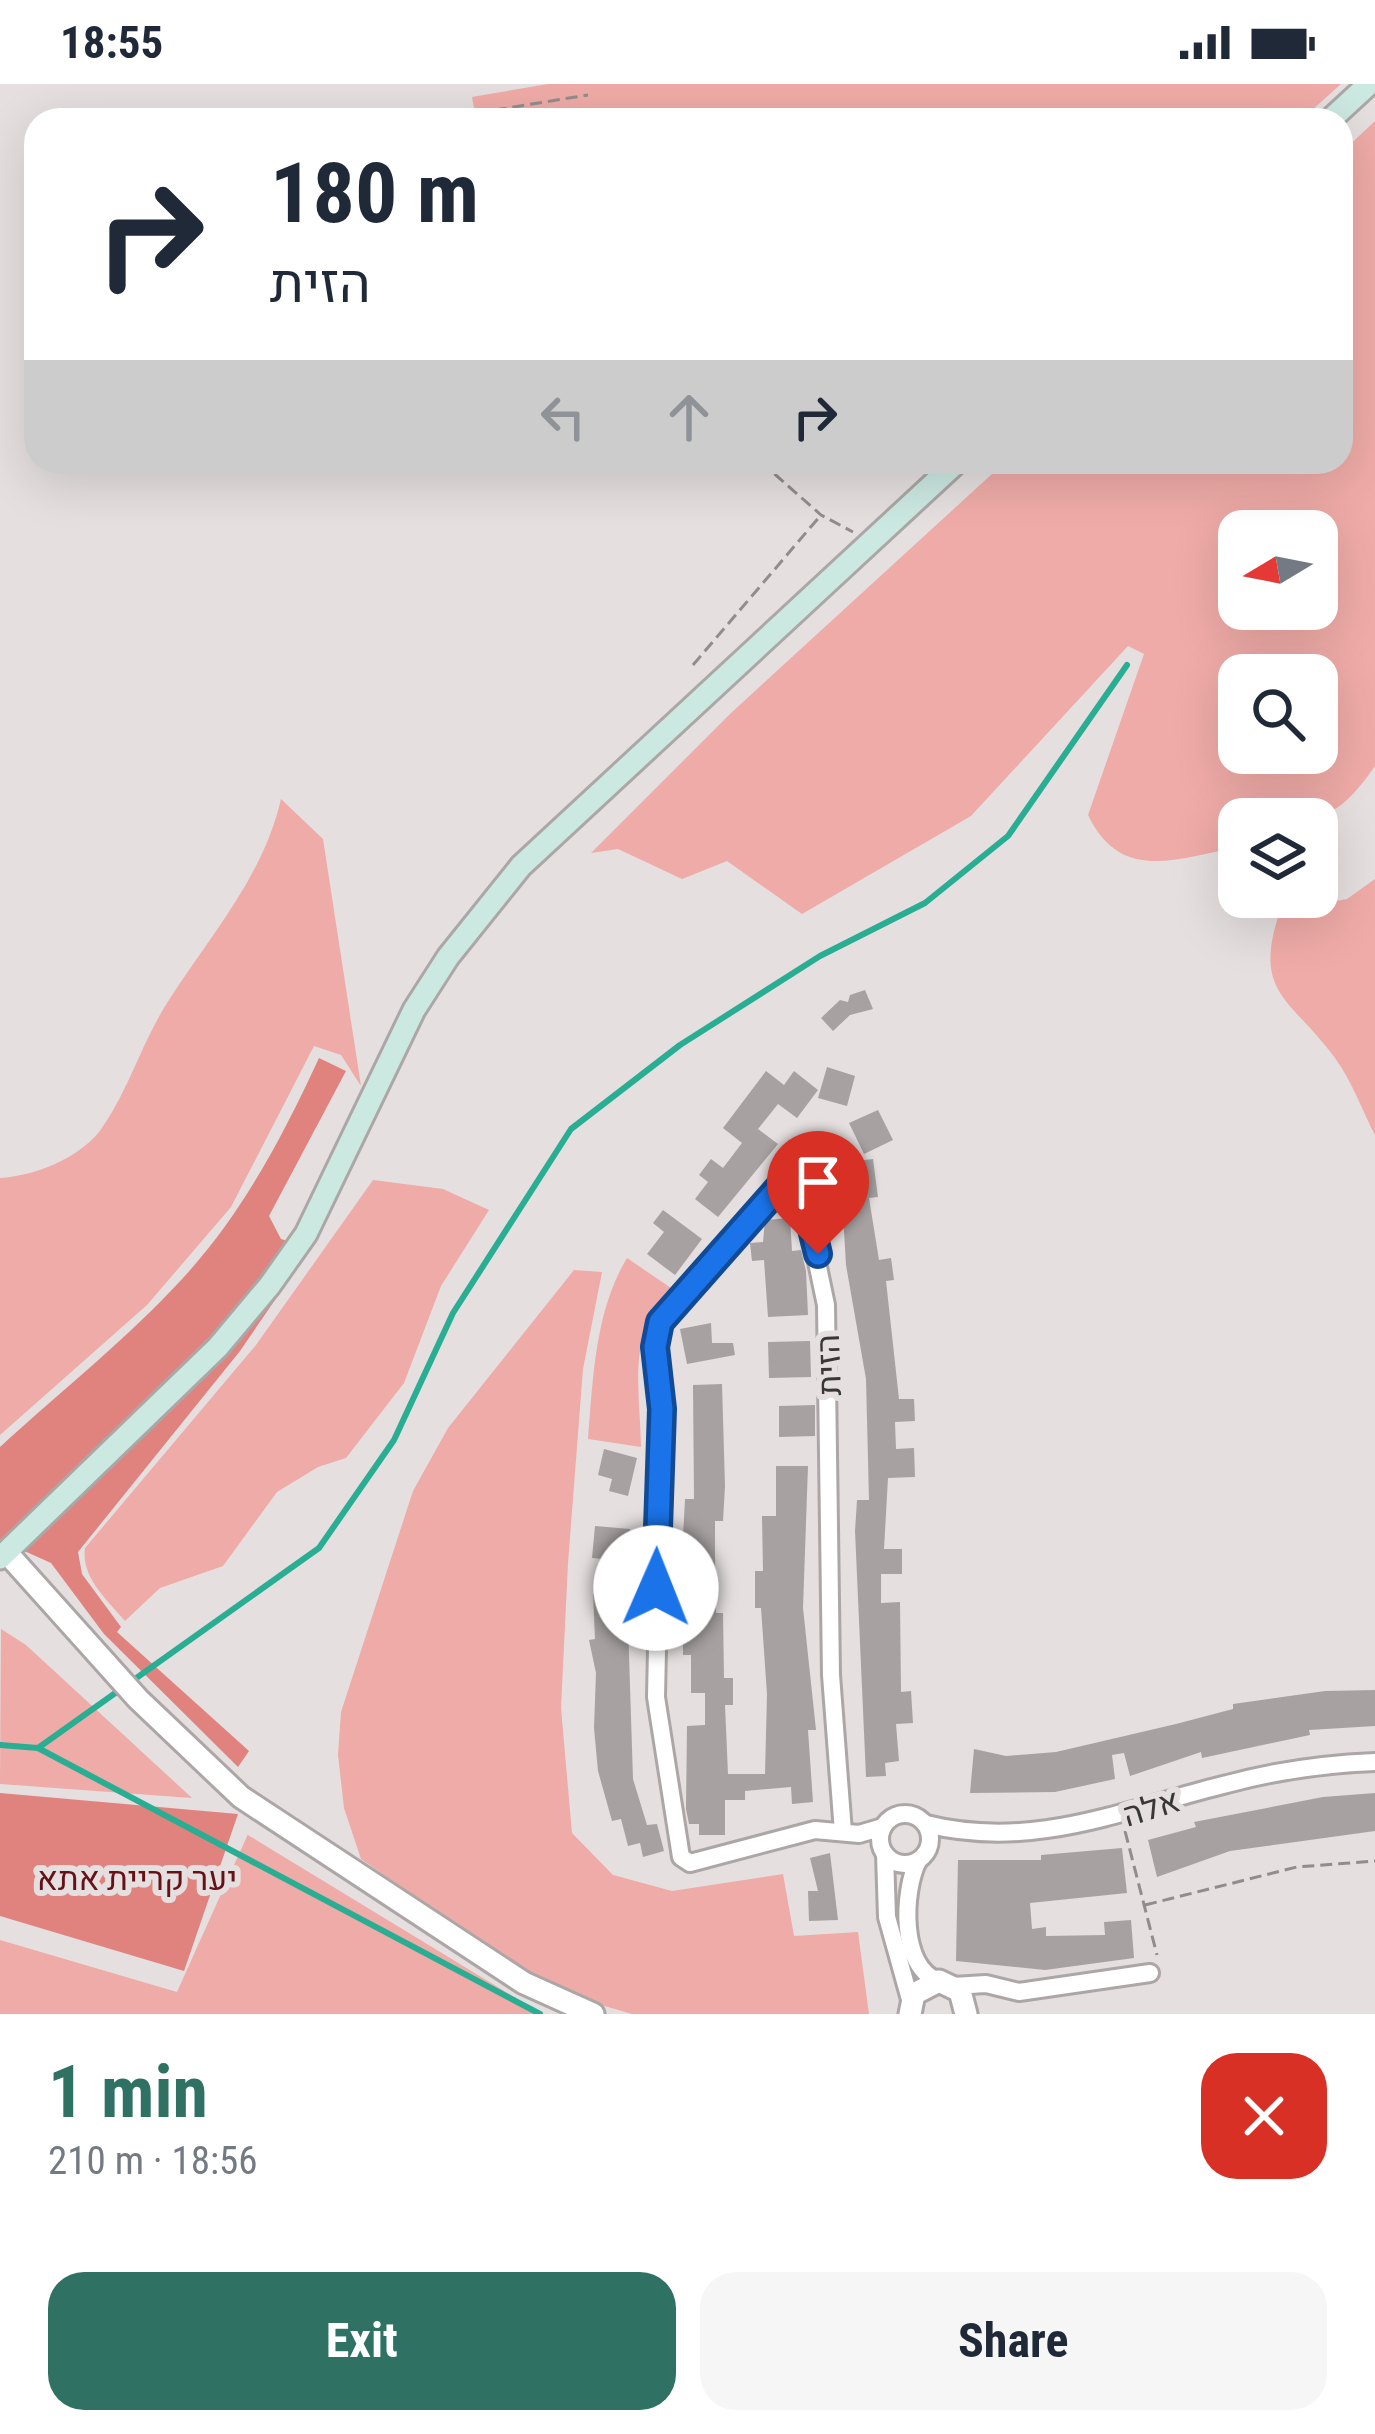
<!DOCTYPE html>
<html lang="en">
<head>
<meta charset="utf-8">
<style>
	body { margin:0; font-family:"Roboto Condensed",Heebo,sans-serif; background:#f6f6f7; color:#1f2937; height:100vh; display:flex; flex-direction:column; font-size:45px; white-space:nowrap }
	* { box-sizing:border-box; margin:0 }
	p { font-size:39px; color:#747a83 }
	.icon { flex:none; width:66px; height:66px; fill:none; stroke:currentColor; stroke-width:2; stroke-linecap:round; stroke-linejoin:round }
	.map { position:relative; height:1930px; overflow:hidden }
	.details { display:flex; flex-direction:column; background:#fff; flex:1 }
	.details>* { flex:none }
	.top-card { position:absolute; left:24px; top:24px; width:1329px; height:366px; border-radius:36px; box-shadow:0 12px 48px #0002; background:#fff; color:#1f2937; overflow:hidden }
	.needle { width:78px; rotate:260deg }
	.buttons { position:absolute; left:1218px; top:426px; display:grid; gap:24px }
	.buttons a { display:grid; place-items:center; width:120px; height:120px; border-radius:24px; background:#fff; box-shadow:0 12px 48px #0002; font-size:60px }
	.pin { position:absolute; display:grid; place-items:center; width:102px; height:102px; color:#fff; margin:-123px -51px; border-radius:50% 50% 50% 0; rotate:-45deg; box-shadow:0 0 12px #0007 }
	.pin .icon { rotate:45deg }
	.me { position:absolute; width:132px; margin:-66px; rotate:1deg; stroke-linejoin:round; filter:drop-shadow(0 0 9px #0008) }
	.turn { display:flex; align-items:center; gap:42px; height:252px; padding:0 48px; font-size:54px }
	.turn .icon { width:156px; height:156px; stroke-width:2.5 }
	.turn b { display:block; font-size:84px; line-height:102px }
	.lanes { display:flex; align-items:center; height:114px; padding:0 48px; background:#0003; justify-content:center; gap:60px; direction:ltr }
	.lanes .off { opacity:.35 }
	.round { display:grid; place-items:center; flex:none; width:126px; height:126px; border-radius:36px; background:#f6f6f7 }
	.overview { display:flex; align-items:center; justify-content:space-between; height:204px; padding:0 48px }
	h1 { font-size:72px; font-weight:700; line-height:90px; color:#2f7263 }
	.action { display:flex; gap:24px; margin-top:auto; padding:24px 48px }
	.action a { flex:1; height:138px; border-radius:36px; background:#2f7263; color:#fff; font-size:48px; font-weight:700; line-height:138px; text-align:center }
	.action a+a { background:#f6f6f7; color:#1f2937 }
	.status { display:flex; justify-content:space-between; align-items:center; height:84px; padding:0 60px; background:#fff; direction:ltr }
	.status svg { height:33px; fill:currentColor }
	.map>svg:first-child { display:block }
</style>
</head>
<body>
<div class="status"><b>18:55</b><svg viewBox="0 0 49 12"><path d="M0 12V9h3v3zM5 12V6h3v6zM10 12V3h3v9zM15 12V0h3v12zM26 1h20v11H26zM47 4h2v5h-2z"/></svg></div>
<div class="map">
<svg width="1375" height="1930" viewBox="0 0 1375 1930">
	<rect width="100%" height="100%" fill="#e5dfdf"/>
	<g fill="#efaba7" fill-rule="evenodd">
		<path d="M548 0H1341L1301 36H476L472 13Z"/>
		<path d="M1375 37V682C1330 747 1312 735 1239 735V763C1178 774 1121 800 1088 731L1144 570 1128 562 971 732 802 830 727 777 682 795 618 765 591 769 731 629 1005 378H1341V69ZM1239 447H1317V525H1239ZM1317 591V669H1239V591Z"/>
		<path d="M281 715 323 755 361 1002 341 971 314 962 231 1123 147 1221 0 1351V1094C34 1092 77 1075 99 1048 128 1009 142 957 169 916 211 850 263 793 281 715Z"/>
		<path d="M1375 795V1051C1362 1026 1352 997 1335 974 1290 913 1252 910 1280 827L1347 815Z"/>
		<path d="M373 1096 443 1105 489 1126 441 1202 404 1299 346 1374 318 1383 277 1408 223 1482 160 1504 125 1537C107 1515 81 1494 85 1464L256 1261Z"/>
		<path d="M627 1174 671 1204C626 1251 640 1303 641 1363L588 1355C593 1294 595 1227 627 1174Z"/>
		<path d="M574 1186 602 1188 583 1285 568 1479 561 1624 572 1749 613 1791 672 1807 783 1790 794 1852 858 1848 869 1930H632L577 1914 503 1874 361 1775 344 1724 338 1671 341 1628 413 1407 448 1344Z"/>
		<path d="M1 1545 26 1561 192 1714 0 1700Z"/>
		<path d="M248 1750V1751L542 1930H0V1856L177 1908Z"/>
	</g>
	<g fill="#e0837f">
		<path d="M319 974 346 987 269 1132 281 1155 297 1160 301 1178 240 1267 78 1468 82 1490 121 1543 117 1548 249 1667 238 1683 104 1550 51 1479 0 1456V1363C61 1307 127 1255 183 1194 242 1130 283 1052 319 974Z"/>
		<path d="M0 1709 238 1730 184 1887 0 1832Z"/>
	</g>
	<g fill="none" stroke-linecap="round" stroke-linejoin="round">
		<g stroke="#29ad93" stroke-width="6">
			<path d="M0 1661 38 1664 540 1930"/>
			<path d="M38 1664 319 1464 394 1356 453 1229 571 1045 680 961 820 872 925 819 1008 752 1127 581"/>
		</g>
	</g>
	<g fill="#a7a2a1">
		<path d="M865 906 873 925 850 931 833 947 821 934 840 916 848 918 850 911Z"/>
		<path d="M827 983 855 992 847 1022 818 1014Z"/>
		<path d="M766 987 784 1001 794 987 818 1006 797 1034 778 1020 758 1045 778 1060 718 1133 695 1115 708 1098 699 1091 711 1075 723 1084 742 1059 723 1044Z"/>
		<path d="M878 1026 893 1056 864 1070 849 1039Z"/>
		<path d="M873 1075 878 1113 869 1114 879 1176 891 1174 894 1196 886 1197 899 1315H914L915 1337 895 1338 896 1365 914 1364 915 1393 888 1394 884 1465H902V1490H881V1519L900 1518 901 1608 911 1607 913 1639 896 1640 899 1677 885 1679 886 1692 866 1693 855 1447 857 1416H869L866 1295 846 1181 840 1079Z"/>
		<path d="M663 1126 702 1155 675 1191 647 1170 664 1148 653 1139Z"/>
		<path d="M790 1134 792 1167 801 1166 806 1187 808 1231 768 1233 764 1176 752 1177 750 1159 763 1158 765 1136Z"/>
		<path d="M711 1239 712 1259H733L735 1271 687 1280 680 1245Z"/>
		<path d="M810 1257 811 1293 769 1294 768 1258Z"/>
		<path d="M722 1300 725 1402 723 1437H715V1473L716 1529H723L724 1594H733V1621H725L728 1690H765L767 1610 761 1524H755V1487H763L762 1432H776V1382H808L803 1524 816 1646H808L813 1718 792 1720 791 1703 745 1707V1716H725V1751H699V1740H689L686 1725 687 1642 705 1641V1609H691V1571H683L682 1472 685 1415H694L693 1301Z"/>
		<path d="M815 1321V1352L779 1353V1322Z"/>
		<path d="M604 1365 637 1374 628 1412 609 1407 612 1395 598 1391Z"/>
		<path d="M595 1442 630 1445 627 1477 592 1474Z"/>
		<path d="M627 1508 633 1695 647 1741 657 1740 664 1767 643 1773 640 1759 628 1762 621 1735 612 1737 598 1687 594 1644 596 1589 589 1556 595 1555 593 1510Z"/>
		<path d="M1375 1606V1642L1309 1646 1310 1651 1202 1674 1201 1668 1130 1692 1124 1669 1112 1671 1115 1695 1055 1708 970 1709 974 1665 1006 1672 1056 1668 1176 1640 1233 1625V1620L1325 1607Z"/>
		<path d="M1375 1709V1747L1230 1767 1157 1793 1148 1756 1196 1743 1194 1738 1323 1713Z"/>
		<path d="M1122 1764 1127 1809 1030 1819 1032 1845 1046 1843V1852L1105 1851 1104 1838 1131 1836 1134 1874 1045 1886 956 1877 958 1776H1041V1771Z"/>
		<path d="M830 1769 838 1836 809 1837 808 1807H818L810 1774Z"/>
	</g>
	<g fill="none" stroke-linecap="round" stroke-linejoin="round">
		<defs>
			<g id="minor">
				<circle cx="905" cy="1755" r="25"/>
				<path d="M926 1740C1035 1767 1124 1725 1227 1700 1275 1687 1325 1680 1375 1678"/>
				<path d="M843 1748 831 1591 826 1221 797 1083 672 1219 655 1263 662 1325 656 1613 681 1773 690 1779 815 1746 859 1750 883 1743"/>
				<path d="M885 1770 887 1833 911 1919"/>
				<path d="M918 1777C903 1806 899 1884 939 1897"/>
				<path d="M953 1902 986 1900 1019 1908 1150 1889"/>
			</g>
			<g id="tertiary">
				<path d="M7 1469 138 1615 241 1713 524 1899 593 1930"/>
				<path d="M910 1930 914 1910 939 1897 960 1907 966 1930"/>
			</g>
			<g id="secondary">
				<path d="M1330 36 1369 0"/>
				<path d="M0 1474 218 1263 270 1201 306 1150 414 926 448 873 521 782 957 378"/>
			</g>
		</defs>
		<use href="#minor" stroke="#aca7a6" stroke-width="22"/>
		<use href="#tertiary" stroke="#aca7a6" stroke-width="27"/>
		<use href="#secondary" stroke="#aca7a6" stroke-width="27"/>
		<g stroke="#918d8d" stroke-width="3" stroke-dasharray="12 6" stroke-linecap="butt">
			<path d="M464 36V31L588 11"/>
			<path d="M761 378 821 431 853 448"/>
			<path d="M693 581 821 431"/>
			<path d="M1125 1747 1157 1871"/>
			<path d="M1145 1821 1297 1783 1375 1777"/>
		</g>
		<use href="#minor" stroke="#fff" stroke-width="16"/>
		<use href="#tertiary" stroke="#fff" stroke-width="21"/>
		<use href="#secondary" stroke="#cbe8e1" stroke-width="21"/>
	</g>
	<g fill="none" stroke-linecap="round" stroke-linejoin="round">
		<defs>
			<path id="route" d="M656 1504 662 1325 655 1263 660 1238 797 1083 818 1170"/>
		</defs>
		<use href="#route" stroke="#114b97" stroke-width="30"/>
		<use href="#route" stroke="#1a73e8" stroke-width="21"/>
	</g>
	<g text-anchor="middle" stroke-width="12" stroke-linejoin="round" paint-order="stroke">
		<g font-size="33" fill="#393736" stroke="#e5dfdf">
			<text transform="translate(828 1281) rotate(-92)" y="12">הזית</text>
			<text transform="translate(1151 1723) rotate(-17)" y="12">אלה</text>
		</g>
		<g font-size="33" fill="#651117" stroke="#e5dfdf">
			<text x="137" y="1806">יער קריית אתא</text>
		</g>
	</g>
</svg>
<div class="buttons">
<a><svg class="needle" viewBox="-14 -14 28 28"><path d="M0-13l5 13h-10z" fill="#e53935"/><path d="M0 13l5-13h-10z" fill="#747a83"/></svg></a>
<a><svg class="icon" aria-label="search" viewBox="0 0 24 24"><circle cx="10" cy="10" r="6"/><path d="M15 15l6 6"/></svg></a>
<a><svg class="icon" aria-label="layers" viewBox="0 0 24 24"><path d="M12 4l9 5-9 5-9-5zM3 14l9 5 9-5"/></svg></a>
</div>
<div class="pin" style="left:818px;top:1170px;background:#d93025"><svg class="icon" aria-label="arrive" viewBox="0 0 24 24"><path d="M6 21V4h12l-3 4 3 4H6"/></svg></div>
<svg class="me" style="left:656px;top:1504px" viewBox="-20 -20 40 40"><circle r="19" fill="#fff"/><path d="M0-13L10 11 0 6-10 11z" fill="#1a73e8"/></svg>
<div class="top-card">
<div class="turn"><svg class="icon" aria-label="right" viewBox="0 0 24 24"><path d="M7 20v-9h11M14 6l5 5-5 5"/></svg><div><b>180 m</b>הזית</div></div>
<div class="lanes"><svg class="icon off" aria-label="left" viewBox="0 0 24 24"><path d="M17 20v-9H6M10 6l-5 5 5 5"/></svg><svg class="icon off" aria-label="ahead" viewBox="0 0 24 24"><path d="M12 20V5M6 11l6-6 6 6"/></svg><svg class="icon" aria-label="right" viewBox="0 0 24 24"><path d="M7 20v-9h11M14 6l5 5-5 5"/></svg></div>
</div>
</div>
<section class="details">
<div class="overview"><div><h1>1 min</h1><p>210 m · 18:56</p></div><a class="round" style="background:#d93025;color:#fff"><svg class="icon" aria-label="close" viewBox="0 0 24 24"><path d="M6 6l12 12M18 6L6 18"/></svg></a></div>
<div class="action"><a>Exit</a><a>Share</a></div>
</section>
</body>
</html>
